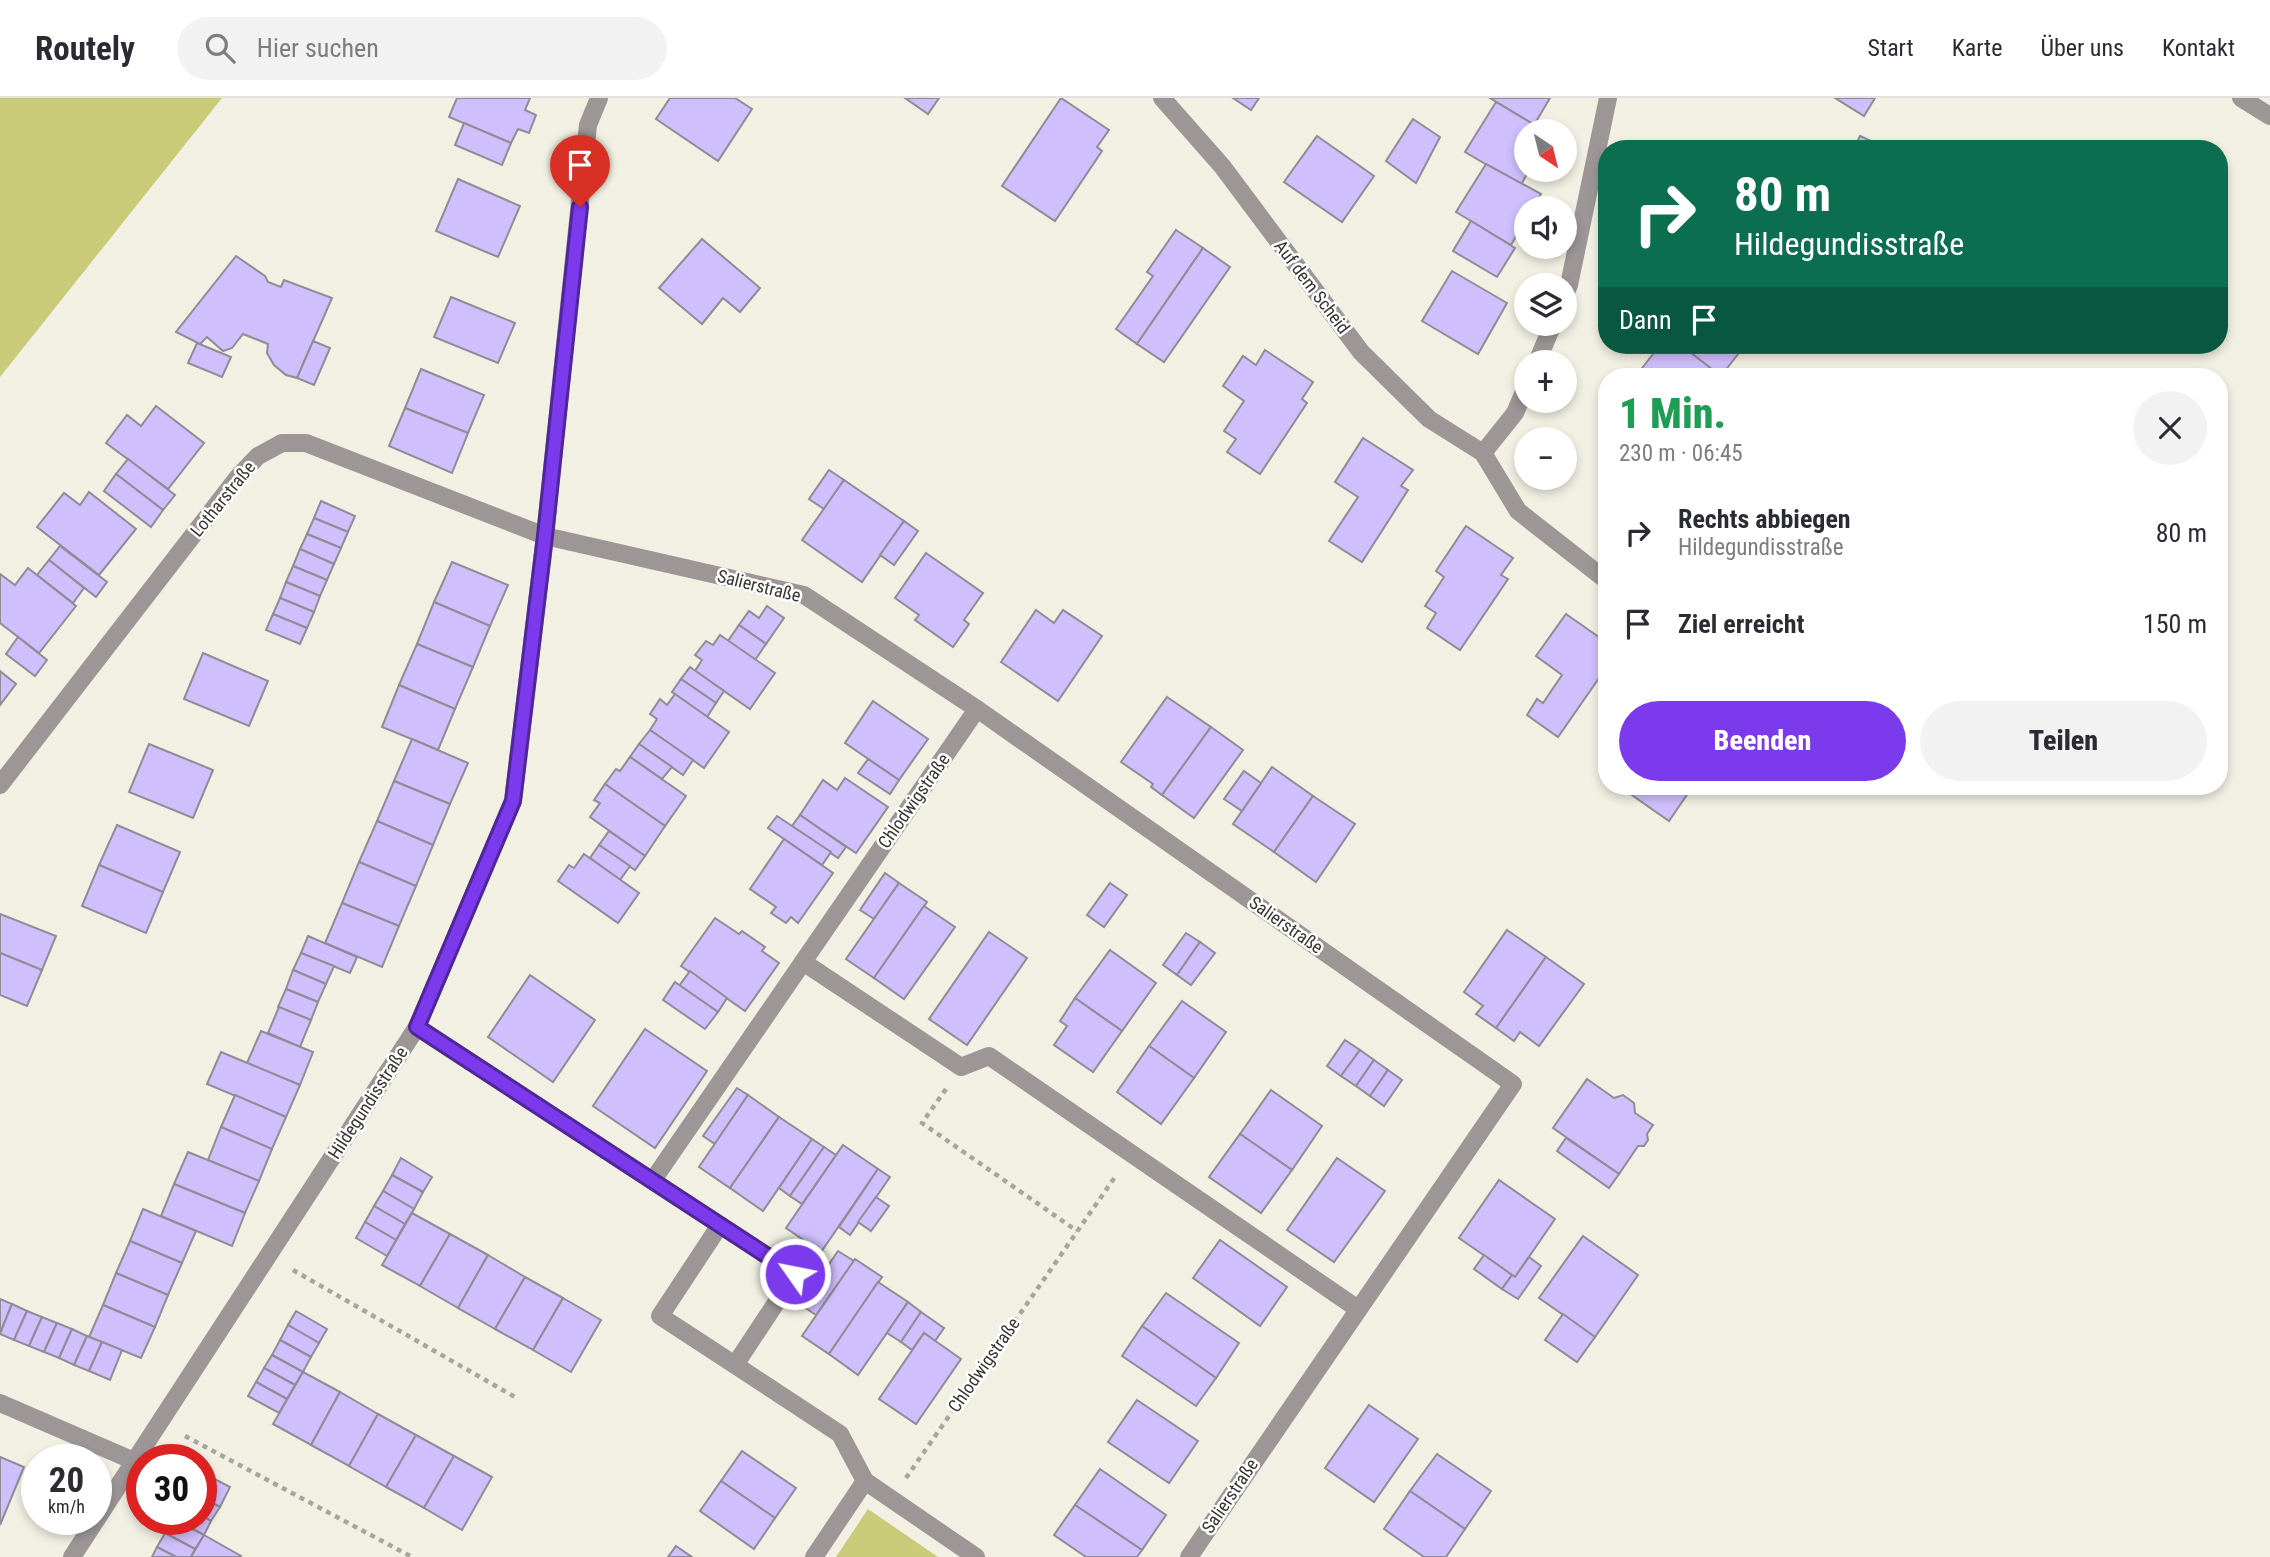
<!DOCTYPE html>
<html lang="de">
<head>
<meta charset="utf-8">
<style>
	body { margin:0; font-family:"Roboto Condensed",sans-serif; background:#f2f2f3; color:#2b2b33; height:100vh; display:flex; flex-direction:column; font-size:26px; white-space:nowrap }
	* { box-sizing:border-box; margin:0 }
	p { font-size:23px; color:#7c7c81 }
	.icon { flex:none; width:38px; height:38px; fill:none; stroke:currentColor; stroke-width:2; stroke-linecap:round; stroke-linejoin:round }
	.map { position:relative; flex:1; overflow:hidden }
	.sheet { position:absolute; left:1598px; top:270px; width:630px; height:427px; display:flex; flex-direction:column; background:#fff; border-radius:28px; box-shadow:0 4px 10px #0003 }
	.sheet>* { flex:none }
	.guide { position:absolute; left:1598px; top:42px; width:630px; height:214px; border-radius:28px; box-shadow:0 4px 10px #0003; background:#0b6e4f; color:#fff; overflow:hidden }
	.needle { width:46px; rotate:145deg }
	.fabs { position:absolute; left:1514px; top:21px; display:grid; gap:14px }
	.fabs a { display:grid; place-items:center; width:63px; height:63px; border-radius:50%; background:#fff; box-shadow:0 4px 10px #0003; font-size:35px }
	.speed { position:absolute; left:21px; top:1346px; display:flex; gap:14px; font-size:35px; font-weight:700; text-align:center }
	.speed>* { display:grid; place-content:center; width:91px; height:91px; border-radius:50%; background:#fff; box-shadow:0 4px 10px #0003; line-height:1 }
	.speed small { font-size:18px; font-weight:400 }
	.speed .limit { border:10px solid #d22; background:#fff; color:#111 }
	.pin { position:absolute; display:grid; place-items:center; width:60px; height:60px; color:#fff; margin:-72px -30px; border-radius:50% 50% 50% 0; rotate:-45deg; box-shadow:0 0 7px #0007 }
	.pin .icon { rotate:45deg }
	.me { position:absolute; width:77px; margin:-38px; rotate:303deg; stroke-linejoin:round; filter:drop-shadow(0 0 5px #0008) }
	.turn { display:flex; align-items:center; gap:24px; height:147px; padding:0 21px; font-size:32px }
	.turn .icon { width:91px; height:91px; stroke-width:2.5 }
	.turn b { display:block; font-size:49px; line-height:60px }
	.then { display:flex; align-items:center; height:66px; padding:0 21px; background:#0003; gap:14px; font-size:26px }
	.round { display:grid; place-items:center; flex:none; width:74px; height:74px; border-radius:37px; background:#f2f2f3 }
	.overview { display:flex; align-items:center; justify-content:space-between; height:119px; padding:0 21px }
	h1 { font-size:42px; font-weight:800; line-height:52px; color:#1e9e55 }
	.action { display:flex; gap:14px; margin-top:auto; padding:14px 21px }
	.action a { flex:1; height:80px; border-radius:42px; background:#7c3aed; color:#fff; font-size:28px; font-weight:800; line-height:80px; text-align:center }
	.action a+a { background:#f2f2f3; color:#2b2b33 }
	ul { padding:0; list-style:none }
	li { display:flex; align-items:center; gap:21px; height:91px; padding:0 21px }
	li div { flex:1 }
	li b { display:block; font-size:26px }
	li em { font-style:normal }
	header { display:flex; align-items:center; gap:42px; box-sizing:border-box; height:98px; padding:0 35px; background:#fff; border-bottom:2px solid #e1e1e2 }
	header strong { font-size:33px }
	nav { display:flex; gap:38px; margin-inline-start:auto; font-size:24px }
	.search { width:490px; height:63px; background:#f2f2f3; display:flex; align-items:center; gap:18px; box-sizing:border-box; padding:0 24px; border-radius:38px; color:#7c7c81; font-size:26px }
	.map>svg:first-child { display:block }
</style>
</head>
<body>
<header>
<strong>Routely</strong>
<div class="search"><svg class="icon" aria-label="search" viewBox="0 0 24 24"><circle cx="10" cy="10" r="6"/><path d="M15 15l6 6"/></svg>Hier suchen</div>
<nav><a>Start</a><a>Karte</a><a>Über uns</a><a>Kontakt</a></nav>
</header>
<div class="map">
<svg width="2270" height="1459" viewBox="0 0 2270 1459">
	<rect width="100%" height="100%" fill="#f1f0e3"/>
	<g fill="#c9cb79">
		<path d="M0 0H222L0 279Z"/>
		<path d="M868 1411 938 1459H836Z"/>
	</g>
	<g fill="#cfbffc" stroke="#8f8c97" stroke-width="2">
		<path d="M457 0H530L525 12 536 17 529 35 518 31 511 45 449 19Z"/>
		<path d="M670 0H735L752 11 718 63 656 21Z"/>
		<path d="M905 0H939L928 16Z"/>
		<path d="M1061 0 1109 32 1097 49 1102 53 1055 123 1002 88Z"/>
		<path d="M1233 0H1259L1251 12Z"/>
		<path d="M1490 0H1550L1534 27Z"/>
		<path d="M1835 0H1875L1864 18Z"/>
		<path d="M1496 4 1545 33H1526V72H1529L1521 87 1465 54Z"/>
		<path d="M1413 21 1440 39 1416 85 1386 63Z"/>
		<path d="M464 25 511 45 502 67 455 47Z"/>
		<path d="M1317 38 1374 78 1342 124 1284 84Z"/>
		<path d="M1860 38 1882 48 1881 51H1854Z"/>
		<path d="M1486 66 1541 96 1533 110H1526V121L1511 147 1456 114Z"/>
		<path d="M458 81 520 108 498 159 436 133Z"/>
		<path d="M1471 123 1515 150 1497 179 1453 153Z"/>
		<path d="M1176 132 1203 150 1137 246 1116 231 1153 178 1147 174Z"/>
		<path d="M702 141 760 190 740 214 723 200 702 226 659 190Z"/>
		<path d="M1203 150 1230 169 1164 264 1137 246Z"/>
		<path d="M236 158 265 178 268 184 281 189 284 182 332 200 297 280 286 277 274 267 267 255 268 246 243 236 232 250 223 253 207 239 200 246 176 234Z"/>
		<path d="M1452 173 1507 205 1478 256 1422 223Z"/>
		<path d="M451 199 515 225 498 265 434 239Z"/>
		<path d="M313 243 330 250 314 287 297 280Z"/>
		<path d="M197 245 231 259 222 279 188 265Z"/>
		<path d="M1660 247H1681L1711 270 1705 278H1636Z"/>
		<path d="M1681 247H1745L1721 278Z"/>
		<path d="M1265 252 1313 284 1302 301 1307 305 1260 376 1227 354 1236 341 1224 333 1244 303 1223 288 1243 258 1256 267Z"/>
		<path d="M421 271 484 297 468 335 405 310Z"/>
		<path d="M156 308 204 345 168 391 106 345 127 317 141 328Z"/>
		<path d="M405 310 468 335 452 375 389 348Z"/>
		<path d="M1363 340 1413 372 1401 388 1408 392 1362 464 1329 443 1358 399 1335 384Z"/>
		<path d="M128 361 175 397 163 412 116 376Z"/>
		<path d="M829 372 844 382 824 411 809 401Z"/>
		<path d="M116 376 163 412 151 429 104 393Z"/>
		<path d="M844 382 904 423 862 484 802 442Z"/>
		<path d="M89 394 136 431 99 477 37 429 64 395 80 407Z"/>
		<path d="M321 403 355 418 348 434 314 420Z"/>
		<path d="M314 420 348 434 341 450 307 436Z"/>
		<path d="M904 423 918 433 894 467 880 457Z"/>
		<path d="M1466 428 1513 460 1501 477 1508 481 1460 552 1427 530 1436 515 1425 508 1444 479 1436 473Z"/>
		<path d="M307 436 341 450 334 466 300 451Z"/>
		<path d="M60 448 107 484 96 499 49 462Z"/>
		<path d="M300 451 334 466 327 482 293 468Z"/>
		<path d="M926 455 983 495 964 522 969 526 953 549 915 522 919 517 895 500Z"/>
		<path d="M49 462 84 490 73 505 37 477Z"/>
		<path d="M452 464 508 487 490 528 434 504Z"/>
		<path d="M293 468 327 482 320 498 286 484Z"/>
		<path d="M28 470 76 508 39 555 0 525V476L15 487Z"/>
		<path d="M286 484 320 498 314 514 280 500Z"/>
		<path d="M280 500 314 514 307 530 273 516Z"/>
		<path d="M434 504 490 528 473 569 417 546Z"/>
		<path d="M767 508 784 520 766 546 739 527 749 513 759 520Z"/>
		<path d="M1036 512 1054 525 1063 512 1102 538 1058 603 1001 564Z"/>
		<path d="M273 516 307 530 300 546 266 532Z"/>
		<path d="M1566 516 1606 544V559L1601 566 1606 570 1558 639 1527 617 1537 601 1543 605 1562 577 1536 558Z"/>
		<path d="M739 527 766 546 755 562 728 543Z"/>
		<path d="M720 537 775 575 750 611 695 573 702 562 695 557 706 543 713 547Z"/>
		<path d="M18 539 47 562 35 578 6 556Z"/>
		<path d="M417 546 473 569 455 611 399 587Z"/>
		<path d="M203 555 268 583 249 628 184 601Z"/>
		<path d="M690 569 724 593 716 605 681 581Z"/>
		<path d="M0 573 16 586 0 607Z"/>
		<path d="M681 581 716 605 707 619 672 594Z"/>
		<path d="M399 587 455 611 438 652 382 629Z"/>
		<path d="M675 596 729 634 704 670 650 632 657 621 650 616 660 601 667 607Z"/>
		<path d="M1167 599 1211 629 1162 697 1151 689 1153 686 1121 664Z"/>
		<path d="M873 603 928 641 899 682 845 645Z"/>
		<path d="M1211 629 1243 652 1194 720 1162 697Z"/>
		<path d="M650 632 693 662 683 677 639 646Z"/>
		<path d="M412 641 468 665 450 706 394 683Z"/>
		<path d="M149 646 213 672 193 720 129 694Z"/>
		<path d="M639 646 672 669 662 681 630 659Z"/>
		<path d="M630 659 686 698 665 728 605 686 616 671 620 673Z"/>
		<path d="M868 661 899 682 890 696 858 675Z"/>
		<path d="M1272 669 1313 698 1274 754 1233 726Z"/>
		<path d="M1244 673 1261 685 1242 713 1224 701Z"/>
		<path d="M845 680 888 709 856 755 800 717 823 682 837 692Z"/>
		<path d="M394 683 450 706 433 747 377 723Z"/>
		<path d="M605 686 665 728 645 758 590 719 600 705 594 702Z"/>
		<path d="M1619 688H1693L1669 723Z"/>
		<path d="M1313 698 1355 726 1316 784 1274 754Z"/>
		<path d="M800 717 846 749 838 760 792 728Z"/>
		<path d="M777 718 831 754 822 767 768 730Z"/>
		<path d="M377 723 433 747 416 788 359 764Z"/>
		<path d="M117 727 180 754 163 794 99 767Z"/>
		<path d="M609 733 645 758 635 772 599 747Z"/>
		<path d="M784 741 833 775 798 825 791 819 786 825 771 815 776 809 750 791Z"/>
		<path d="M599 747 630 768 620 782 590 760Z"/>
		<path d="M584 756 639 795 618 825 558 783 569 767 574 770Z"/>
		<path d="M359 764 416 788 399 828 342 805Z"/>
		<path d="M99 767 163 794 146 835 82 808Z"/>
		<path d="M885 775 899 785 874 821 860 812Z"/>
		<path d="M899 785 927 804 874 880 846 861Z"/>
		<path d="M1110 785 1127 797 1104 829 1087 817Z"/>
		<path d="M342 805 399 828 382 869 325 845Z"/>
		<path d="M924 808 955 829 904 901 874 880Z"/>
		<path d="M0 816 56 838 42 872 0 855Z"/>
		<path d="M715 820 739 836 742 833 765 849 762 853 779 865 745 913 681 868Z"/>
		<path d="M1507 832 1546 859 1496 930 1476 916 1483 908 1464 894Z"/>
		<path d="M989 834 1027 860 967 947 929 921Z"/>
		<path d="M1186 835 1200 844 1177 877 1163 867Z"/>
		<path d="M308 838 357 859 350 875 301 855Z"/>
		<path d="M1200 844 1215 855 1191 887 1177 877Z"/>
		<path d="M1110 852 1156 885 1122 933 1075 900Z"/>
		<path d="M0 855 42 872 27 908 0 897Z"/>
		<path d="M301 855 334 868 326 886 293 872Z"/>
		<path d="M1546 859 1584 886 1539 948 1520 934 1514 943 1496 930Z"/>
		<path d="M293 872 326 886 318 904 286 891Z"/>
		<path d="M690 873 727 900 718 914 679 888Z"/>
		<path d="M530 877 595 922 553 984 488 939Z"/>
		<path d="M675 884 718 914 705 931 663 902Z"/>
		<path d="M286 891 318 904 311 922 278 909Z"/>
		<path d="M1075 900 1122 933 1093 974 1054 947 1067 928 1060 923Z"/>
		<path d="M1182 903 1226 934 1194 980 1149 948Z"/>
		<path d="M279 909 311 922 300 949 268 935Z"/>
		<path d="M645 931 707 973 655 1050 593 1008Z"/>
		<path d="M261 933 313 954 300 987 247 965Z"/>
		<path d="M1345 942 1360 952 1341 978 1327 968Z"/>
		<path d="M1149 948 1194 980 1161 1026 1117 994Z"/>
		<path d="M1360 952 1374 962 1356 988 1341 978Z"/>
		<path d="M221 954 300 987 286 1019 207 986Z"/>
		<path d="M1374 962 1388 972 1370 998 1356 988Z"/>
		<path d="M1388 972 1402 982 1384 1008 1370 998Z"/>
		<path d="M1587 981 1614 1000 1623 997 1634 1005 1635 1015 1653 1027 1647 1036 1648 1042 1644 1048H1638L1619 1076 1553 1030Z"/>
		<path d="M737 990 748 997 715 1046 703 1038Z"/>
		<path d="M1271 992 1322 1028 1292 1072 1240 1036Z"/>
		<path d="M235 997 286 1019 272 1051 221 1029Z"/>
		<path d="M748 997 779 1019 730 1090 699 1069Z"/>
		<path d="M779 1019 812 1041 763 1113 730 1090Z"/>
		<path d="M221 1029 272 1051 259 1083 208 1062Z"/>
		<path d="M1240 1036 1292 1072 1261 1115 1209 1079Z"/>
		<path d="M1566 1040 1619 1076 1609 1090 1557 1053Z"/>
		<path d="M812 1041 824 1049 790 1098 779 1090Z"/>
		<path d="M843 1047 878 1071 821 1154 786 1130Z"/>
		<path d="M824 1049 836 1057 802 1106 790 1098Z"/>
		<path d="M188 1054 259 1083 245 1115 174 1086Z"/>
		<path d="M401 1060 432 1079 423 1094 392 1077Z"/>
		<path d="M1337 1060 1385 1093 1334 1164 1287 1132Z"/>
		<path d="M878 1071 890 1079 850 1137 839 1129Z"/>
		<path d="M392 1077 423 1094 414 1111 383 1093Z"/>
		<path d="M1499 1082 1555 1121 1515 1179 1459 1140Z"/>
		<path d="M174 1086 245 1115 232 1148 161 1118Z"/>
		<path d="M383 1093 414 1111 405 1126 374 1108Z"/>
		<path d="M876 1099 889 1108 871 1133 858 1124Z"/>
		<path d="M374 1108 405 1126 396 1142 365 1124Z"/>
		<path d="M143 1111 196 1133 182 1165 130 1143Z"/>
		<path d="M412 1115 450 1136 420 1188 382 1167Z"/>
		<path d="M365 1124 396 1142 387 1158 356 1140Z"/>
		<path d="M450 1136 488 1157 458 1210 420 1188Z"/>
		<path d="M1583 1138 1638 1177 1595 1239 1539 1200Z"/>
		<path d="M1220 1142 1287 1189 1260 1228 1193 1180Z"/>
		<path d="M130 1143 182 1165 168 1197 116 1175Z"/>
		<path d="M838 1153 854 1163 816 1217 801 1207Z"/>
		<path d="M488 1157 525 1179 495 1231 458 1210Z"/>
		<path d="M1484 1157 1512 1177 1502 1191 1474 1171Z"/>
		<path d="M1529 1159 1541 1168 1518 1201 1502 1191 1512 1177 1515 1179Z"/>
		<path d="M855 1161 882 1179 829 1256 802 1238Z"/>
		<path d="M116 1175 168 1197 155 1229 103 1207Z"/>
		<path d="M525 1179 563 1200 533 1252 495 1231Z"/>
		<path d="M878 1184 908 1204 858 1277 829 1256Z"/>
		<path d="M1166 1195 1239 1245 1216 1280 1142 1228Z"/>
		<path d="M563 1200 601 1222 571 1274 533 1252Z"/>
		<path d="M0 1201 12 1206 0 1235Z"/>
		<path d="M908 1204 921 1214 901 1244 887 1235Z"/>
		<path d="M12 1206 27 1213 14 1242 0 1236Z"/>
		<path d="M103 1207 155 1229 141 1260 89 1239Z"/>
		<path d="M27 1213 42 1219 29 1248 14 1242Z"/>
		<path d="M296 1213 327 1231 319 1245 288 1227Z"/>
		<path d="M921 1214 944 1230 935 1243 924 1235 912 1252 901 1244Z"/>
		<path d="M1563 1216 1595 1239 1577 1264 1545 1242Z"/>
		<path d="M42 1219 57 1225 44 1254 29 1248Z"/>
		<path d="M57 1225 72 1231 59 1260 44 1254Z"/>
		<path d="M288 1227 319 1245 311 1259 280 1242Z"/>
		<path d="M1142 1228 1216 1280 1196 1308 1122 1258Z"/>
		<path d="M72 1231 87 1238 74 1267 59 1260Z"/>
		<path d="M924 1235 961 1261 916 1326 879 1301Z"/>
		<path d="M87 1238 102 1244 89 1273 74 1267Z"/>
		<path d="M280 1242 311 1259 303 1274 272 1257Z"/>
		<path d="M102 1244 122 1252 110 1282 89 1273Z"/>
		<path d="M272 1257 303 1274 295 1287 264 1270Z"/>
		<path d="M264 1270 295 1287 287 1301 256 1284Z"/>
		<path d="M303 1274 340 1294 311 1347 273 1326Z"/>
		<path d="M256 1284 287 1301 279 1315 248 1298Z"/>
		<path d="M340 1294 378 1316 349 1368 311 1347Z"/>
		<path d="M1137 1302 1198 1343 1169 1385 1108 1344Z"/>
		<path d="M1369 1307 1418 1341 1374 1404 1325 1370Z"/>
		<path d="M378 1316 416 1337 386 1389 349 1368Z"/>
		<path d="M416 1337 454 1358 424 1410 386 1389Z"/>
		<path d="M742 1353 796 1390 775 1420 721 1383Z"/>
		<path d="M1437 1356 1491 1393 1465 1431 1410 1393Z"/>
		<path d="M454 1358 492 1379 462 1432 424 1410Z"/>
		<path d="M0 1359 24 1369 0 1427Z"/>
		<path d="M1100 1371 1166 1417 1142 1452 1075 1407Z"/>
		<path d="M201 1374 230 1389 220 1409 201 1399Z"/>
		<path d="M721 1383 775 1420 754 1451 700 1413Z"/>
		<path d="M1410 1393 1465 1431 1446 1459H1424L1384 1431Z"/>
		<path d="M201 1399 220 1409 211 1423 201 1417Z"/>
		<path d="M1075 1407 1142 1452 1137 1459H1086L1054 1437Z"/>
		<path d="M201 1417 211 1423 204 1437 174 1421H201Z"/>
		<path d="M173 1421 204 1437 195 1451 165 1435Z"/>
		<path d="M165 1435 195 1451 191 1459H176L157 1449Z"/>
		<path d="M204 1437 241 1458 240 1459H191Z"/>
		<path d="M676 1448 692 1459H668Z"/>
		<path d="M157 1449 176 1459H152Z"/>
	</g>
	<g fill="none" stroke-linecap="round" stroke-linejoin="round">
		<g stroke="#a7a69c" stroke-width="4.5" stroke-dasharray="5 5" stroke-linecap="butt">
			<path d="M946 991 922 1025 1077 1133"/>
			<path d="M293 1172 515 1299"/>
			<path d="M185 1338 412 1459"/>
			<path d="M906 1380 1115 1079"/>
		</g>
		<g stroke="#9c9697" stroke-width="18">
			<path d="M1162 0 1222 68 1361 254 1429 321 1483 355 1518 413 1606 482"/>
			<path d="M2241 0 2270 18"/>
			<path d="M1564 199 1569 187 1608 0"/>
			<path d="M1537 264 1553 226"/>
			<path d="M1483 355 1515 315 1526 289"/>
			<path d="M0 687 238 379 258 358 282 345H306L545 438 804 497 977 611 1513 986 1189 1459"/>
			<path d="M803 864 961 969 989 958 1358 1211"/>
			<path d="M417 929 795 1176 735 1267 840 1336 865 1383 976 1459"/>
			<path d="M653 1082 977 611"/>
			<path d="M720 1127 660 1218 735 1267"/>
			<path d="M0 1305 134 1363"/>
			<path d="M72 1459 417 929 513 703 545 438 588 27 599 0"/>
			<path d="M814 1459 865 1383"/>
		</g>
	</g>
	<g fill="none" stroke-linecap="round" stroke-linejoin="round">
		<defs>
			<path id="route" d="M580 109 545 438 513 703 417 929 795 1176"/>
		</defs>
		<use href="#route" stroke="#51269a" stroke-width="18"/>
		<use href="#route" stroke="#7c3aed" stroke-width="12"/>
	</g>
	<g text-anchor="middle" stroke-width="5" stroke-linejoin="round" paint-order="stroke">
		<g font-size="18" fill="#363530" stroke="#fff">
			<text transform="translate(1312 189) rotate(53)" y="6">Auf dem Scheid</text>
			<text transform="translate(223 401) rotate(-51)" y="6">Lotharstraße</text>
			<text transform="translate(759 488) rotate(14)" y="6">Salierstraße</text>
			<text transform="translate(914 703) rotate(-55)" y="6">Chlodwigstraße</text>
			<text transform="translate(1286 827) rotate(35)" y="6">Salierstraße</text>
			<text transform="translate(368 1005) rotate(-57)" y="6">Hildegundisstraße</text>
			<text transform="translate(984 1267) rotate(-55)" y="6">Chlodwigstraße</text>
			<text transform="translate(1230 1398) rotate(-56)" y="6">Salierstraße</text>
		</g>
	</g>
</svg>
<div class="fabs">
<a><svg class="needle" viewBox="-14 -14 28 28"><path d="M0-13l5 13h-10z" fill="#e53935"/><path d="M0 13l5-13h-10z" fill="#7c7c81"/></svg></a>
<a><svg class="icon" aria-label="sound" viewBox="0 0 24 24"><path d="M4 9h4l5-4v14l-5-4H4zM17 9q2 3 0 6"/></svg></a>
<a><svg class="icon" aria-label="layers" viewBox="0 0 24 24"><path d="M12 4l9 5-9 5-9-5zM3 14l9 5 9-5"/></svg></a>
<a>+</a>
<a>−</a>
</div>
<div class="speed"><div>20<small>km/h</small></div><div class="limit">30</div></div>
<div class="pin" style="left:580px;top:109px;background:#d93025"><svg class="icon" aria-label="arrive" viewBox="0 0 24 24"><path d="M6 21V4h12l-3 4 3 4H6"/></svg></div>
<svg class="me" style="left:795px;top:1176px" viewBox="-20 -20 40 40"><circle r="17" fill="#7c3aed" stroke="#fff" stroke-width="3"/><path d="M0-11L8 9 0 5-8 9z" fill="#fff"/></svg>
<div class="guide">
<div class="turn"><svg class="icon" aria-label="right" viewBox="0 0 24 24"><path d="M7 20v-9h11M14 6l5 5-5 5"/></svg><div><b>80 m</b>Hildegundisstraße</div></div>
<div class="then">Dann<svg class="icon" aria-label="arrive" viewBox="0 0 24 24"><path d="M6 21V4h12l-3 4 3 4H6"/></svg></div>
</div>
<section class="sheet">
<div class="overview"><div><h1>1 Min.</h1><p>230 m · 06:45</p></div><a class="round"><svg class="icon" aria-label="close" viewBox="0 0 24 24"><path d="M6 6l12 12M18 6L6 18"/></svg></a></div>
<ul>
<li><svg class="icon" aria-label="right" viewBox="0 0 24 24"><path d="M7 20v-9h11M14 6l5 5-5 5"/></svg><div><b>Rechts abbiegen</b><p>Hildegundisstraße</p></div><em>80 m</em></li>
<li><svg class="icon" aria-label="arrive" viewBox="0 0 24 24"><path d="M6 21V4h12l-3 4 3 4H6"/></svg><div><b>Ziel erreicht</b></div><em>150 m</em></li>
</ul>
<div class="action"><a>Beenden</a><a>Teilen</a></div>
</section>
</div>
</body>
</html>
